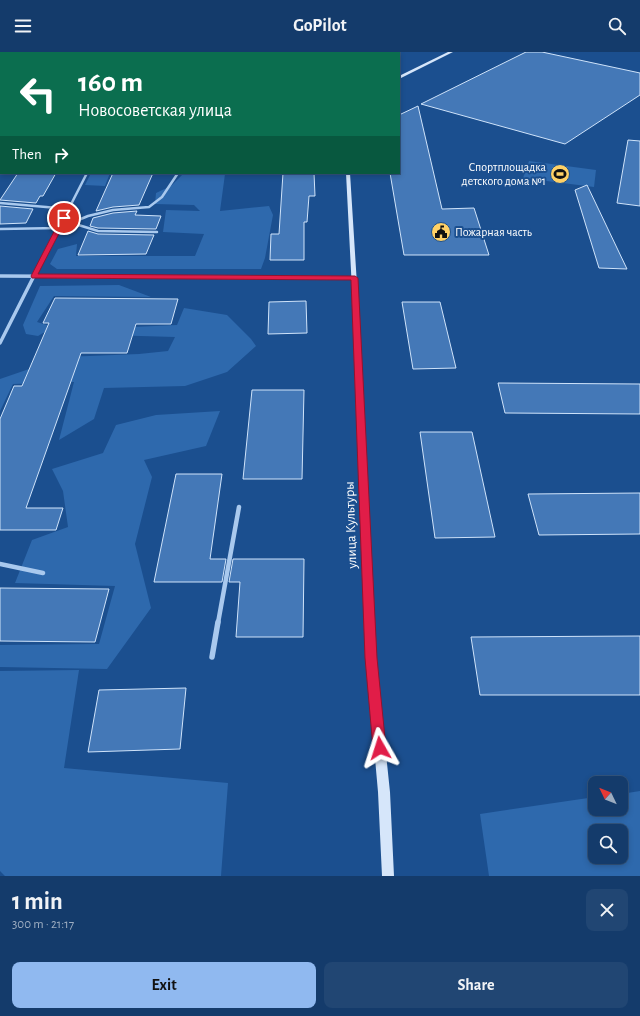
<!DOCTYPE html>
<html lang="en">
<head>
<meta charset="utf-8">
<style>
	body { margin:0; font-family:"Alegreya Sans",sans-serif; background:#214673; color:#f1f3f6; height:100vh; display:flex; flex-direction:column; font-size:15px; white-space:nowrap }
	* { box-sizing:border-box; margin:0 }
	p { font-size:13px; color:#9dadc1 }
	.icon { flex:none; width:22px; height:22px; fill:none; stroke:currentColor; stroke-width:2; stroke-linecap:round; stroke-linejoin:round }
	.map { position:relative; height:824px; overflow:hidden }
	.panel { display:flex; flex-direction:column; background:#143b6b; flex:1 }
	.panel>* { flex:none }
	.hud { position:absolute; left:0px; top:0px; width:400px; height:122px; box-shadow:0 2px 6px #0003,0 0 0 1px #33557e; background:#0b6e4f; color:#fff; overflow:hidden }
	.needle { width:26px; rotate:313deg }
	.buttons { position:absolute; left:588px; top:724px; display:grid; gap:8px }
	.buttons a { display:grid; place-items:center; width:40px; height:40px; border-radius:8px; background:#143b6b; box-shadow:0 2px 6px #0003,0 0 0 1px #33557e; font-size:20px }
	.pin { position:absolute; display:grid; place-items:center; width:34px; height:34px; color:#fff; margin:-17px; border:2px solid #fff; border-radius:50%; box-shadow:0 1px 4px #0007 }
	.me { position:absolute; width:44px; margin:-22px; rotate:354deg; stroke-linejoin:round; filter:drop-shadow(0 0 3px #0008) }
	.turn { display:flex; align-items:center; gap:14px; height:84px; padding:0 12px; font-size:18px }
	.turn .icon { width:52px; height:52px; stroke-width:2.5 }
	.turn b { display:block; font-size:28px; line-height:34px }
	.then { display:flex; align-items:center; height:38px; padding:0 12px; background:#0003; gap:8px; font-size:15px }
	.round { display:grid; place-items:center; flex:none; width:42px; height:42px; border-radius:8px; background:#214673 }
	.summary { display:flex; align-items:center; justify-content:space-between; height:68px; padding:0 12px }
	h1 { font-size:24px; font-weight:700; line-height:30px }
	.action { display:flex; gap:8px; margin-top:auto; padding:8px 12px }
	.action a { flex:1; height:46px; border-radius:8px; background:#90b9f0; color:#111; font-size:16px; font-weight:700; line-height:46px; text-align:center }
	.action a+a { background:#214673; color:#f1f3f6 }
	header { display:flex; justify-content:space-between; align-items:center; height:52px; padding:0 12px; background:#143b6b; font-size:18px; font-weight:700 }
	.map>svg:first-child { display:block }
</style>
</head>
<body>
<header><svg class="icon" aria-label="menu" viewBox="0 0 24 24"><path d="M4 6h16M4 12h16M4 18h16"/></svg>GoPilot<svg class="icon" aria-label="search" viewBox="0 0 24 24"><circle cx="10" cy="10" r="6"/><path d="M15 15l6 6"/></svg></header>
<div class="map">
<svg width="640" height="824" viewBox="0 0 640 824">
	<rect width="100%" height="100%" fill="#1b4f8f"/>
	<g fill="#2e69ad" fill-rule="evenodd">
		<path d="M529 109 596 118 594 135 523 126Z"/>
		<path d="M91 121H110L105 134 85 133Z"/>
		<path d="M184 121 225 122 220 159 269 154 273 163 265 206 261 217H57L50 212 58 197 77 192 76 204H195L204 182 163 180 166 158 200 159 194 153 155 152 156 141 171 134Z"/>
		<path d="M119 233 151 245 54 244 37 270 50 274 48 278 38 284 26 282 23 273 40 234Z"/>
		<path d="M184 256 227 263 251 287 256 294 227 320 185 334 104 336 94 367 59 388 74 330 13 332 0 359V327L64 305 139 302 168 299 175 285 106 283 110 276 177 273Z"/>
		<path d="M220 359 206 394 144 408 152 425 135 492 151 556 107 617 0 615V593L99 592 115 534 15 531 32 488 68 475 63 439 52 417 103 401 116 373 156 363Z"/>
		<path d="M79 618 64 716 228 731 221 824H5L0 819V619Z"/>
		<path d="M640 739V824H489L480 762 595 745V757H621V742ZM595 779H621V805H595Z"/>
	</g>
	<g fill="#4478b7" stroke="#cfe3fa">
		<path d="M526 0H542L640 21V43L565 92 421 52Z"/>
		<path d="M418 54 442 157 474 156 489 203H404L390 121H399V63Z"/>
		<path d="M628 88 640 89V154L617 151Z"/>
		<path d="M18 121H56L43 144H40L36 151 0 148Z"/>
		<path d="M113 121H153L139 153 113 155 96 159Z"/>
		<path d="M283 121H314L315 144H309L307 170H304V208H270L271 182H279Z"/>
		<path d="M587 133 627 217 599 216 575 138Z"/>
		<path d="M0 154 33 157 26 171 0 172Z"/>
		<path d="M137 159 135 163 161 164 156 177 98 176 90 174 93 166 113 161Z"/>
		<path d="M88 179 98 182 154 183 146 202 78 203Z"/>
		<path d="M55 246 178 247 171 272H136L127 301H81L26 456H63L56 478H0V367L14 334H22L49 271H43Z"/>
		<path d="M306 249 307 281 268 282 269 250Z"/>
		<path d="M402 250H440L456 316 413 317Z"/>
		<path d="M498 331 640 332V362L505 361Z"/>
		<path d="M252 338H304L302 427H243Z"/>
		<path d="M420 380H472L495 485 435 486Z"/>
		<path d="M176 422H222L210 507H226L222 530H154Z"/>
		<path d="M640 441V482L539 483 528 442Z"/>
		<path d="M233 507H304L303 585H236L240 530H229Z"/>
		<path d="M0 536 109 537 95 590 0 589Z"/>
		<path d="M640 584V643H480L471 585Z"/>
		<path d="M186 636 180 697 88 700 99 638Z"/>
	</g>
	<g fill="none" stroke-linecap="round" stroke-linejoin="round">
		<g stroke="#a9c9ee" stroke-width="2.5">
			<path d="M0 151 69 157"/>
			<path d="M72 171 98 179 157 180"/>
			<path d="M0 177 59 176 88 164 113 158 149 155 162 145 178 121"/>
			<path d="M38 217 87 121"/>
		</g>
		<g stroke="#a9c9ee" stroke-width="3.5">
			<path d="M0 224 355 226"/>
			<path d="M0 291 38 216"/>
		</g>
		<g stroke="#a9c9ee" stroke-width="4.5">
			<path d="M0 512 43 521"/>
			<path d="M218 571 239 455"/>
		</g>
		<path stroke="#a9c9ee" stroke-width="5.5" d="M212 605 218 570"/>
		<g fill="#d6e6fa" fill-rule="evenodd">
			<path d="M448 0H453L399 27V24Z"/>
			<path d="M346 121H350L361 297 376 606 390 740 394 824H382L378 740 366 606 355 297Z"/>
		</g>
	</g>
	<path fill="#e11d48" stroke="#92132f" d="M64 165 67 166 38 222 355 224 358 226 377 606 386 696 384 700 380 701 375 700 373 696 365 606 351 228 32 226 31 224 61 166Z"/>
	<defs>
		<symbol id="stadium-disc" viewBox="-11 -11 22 22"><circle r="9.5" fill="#ffd166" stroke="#1b4f8f"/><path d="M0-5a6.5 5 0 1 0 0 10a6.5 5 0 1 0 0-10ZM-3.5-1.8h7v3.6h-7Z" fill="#111"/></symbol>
		<symbol id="civic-disc" viewBox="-11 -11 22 22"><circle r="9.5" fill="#ffd166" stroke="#1b4f8f"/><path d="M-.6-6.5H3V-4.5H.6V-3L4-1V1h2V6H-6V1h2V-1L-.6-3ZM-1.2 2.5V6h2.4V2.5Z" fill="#111"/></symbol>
	</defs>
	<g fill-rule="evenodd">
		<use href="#stadium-disc" x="549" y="111" width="22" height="22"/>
		<use href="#civic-disc" x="430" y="169" width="22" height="22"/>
	</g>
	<g text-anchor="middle" stroke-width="4" stroke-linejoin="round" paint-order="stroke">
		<g font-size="12" fill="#fff" stroke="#1b4f8f" text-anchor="end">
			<text x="546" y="119">Спортплощадка<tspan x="546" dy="14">детского дома №1</tspan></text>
			<text x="455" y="184" text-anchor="start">Пожарная часть</text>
		</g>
		<g font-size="14" fill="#fff" stroke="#1b4f8f">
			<text transform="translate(350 473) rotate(-92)" y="5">улица Культуры</text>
		</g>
	</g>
</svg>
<div class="buttons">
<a><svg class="needle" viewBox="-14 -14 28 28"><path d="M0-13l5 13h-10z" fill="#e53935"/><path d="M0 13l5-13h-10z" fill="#9dadc1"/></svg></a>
<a><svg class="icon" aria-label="search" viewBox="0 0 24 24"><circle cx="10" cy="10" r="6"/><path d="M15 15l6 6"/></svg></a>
</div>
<div class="pin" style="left:64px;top:166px;background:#d93025"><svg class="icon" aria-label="arrive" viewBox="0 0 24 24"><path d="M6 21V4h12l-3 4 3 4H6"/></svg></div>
<svg class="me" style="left:380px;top:696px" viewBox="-20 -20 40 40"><path d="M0-17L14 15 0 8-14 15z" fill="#e11d48" stroke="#fff" stroke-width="4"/></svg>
<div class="hud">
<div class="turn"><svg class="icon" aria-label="left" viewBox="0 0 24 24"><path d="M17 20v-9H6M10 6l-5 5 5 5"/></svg><div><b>160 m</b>Новосоветская улица</div></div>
<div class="then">Then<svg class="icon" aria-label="right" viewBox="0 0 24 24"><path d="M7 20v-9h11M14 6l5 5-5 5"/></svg></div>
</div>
</div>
<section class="panel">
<div class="summary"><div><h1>1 min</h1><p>300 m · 21:17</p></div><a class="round"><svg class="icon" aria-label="close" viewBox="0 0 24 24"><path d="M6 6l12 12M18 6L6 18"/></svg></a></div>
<div class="action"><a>Exit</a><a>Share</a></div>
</section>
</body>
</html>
